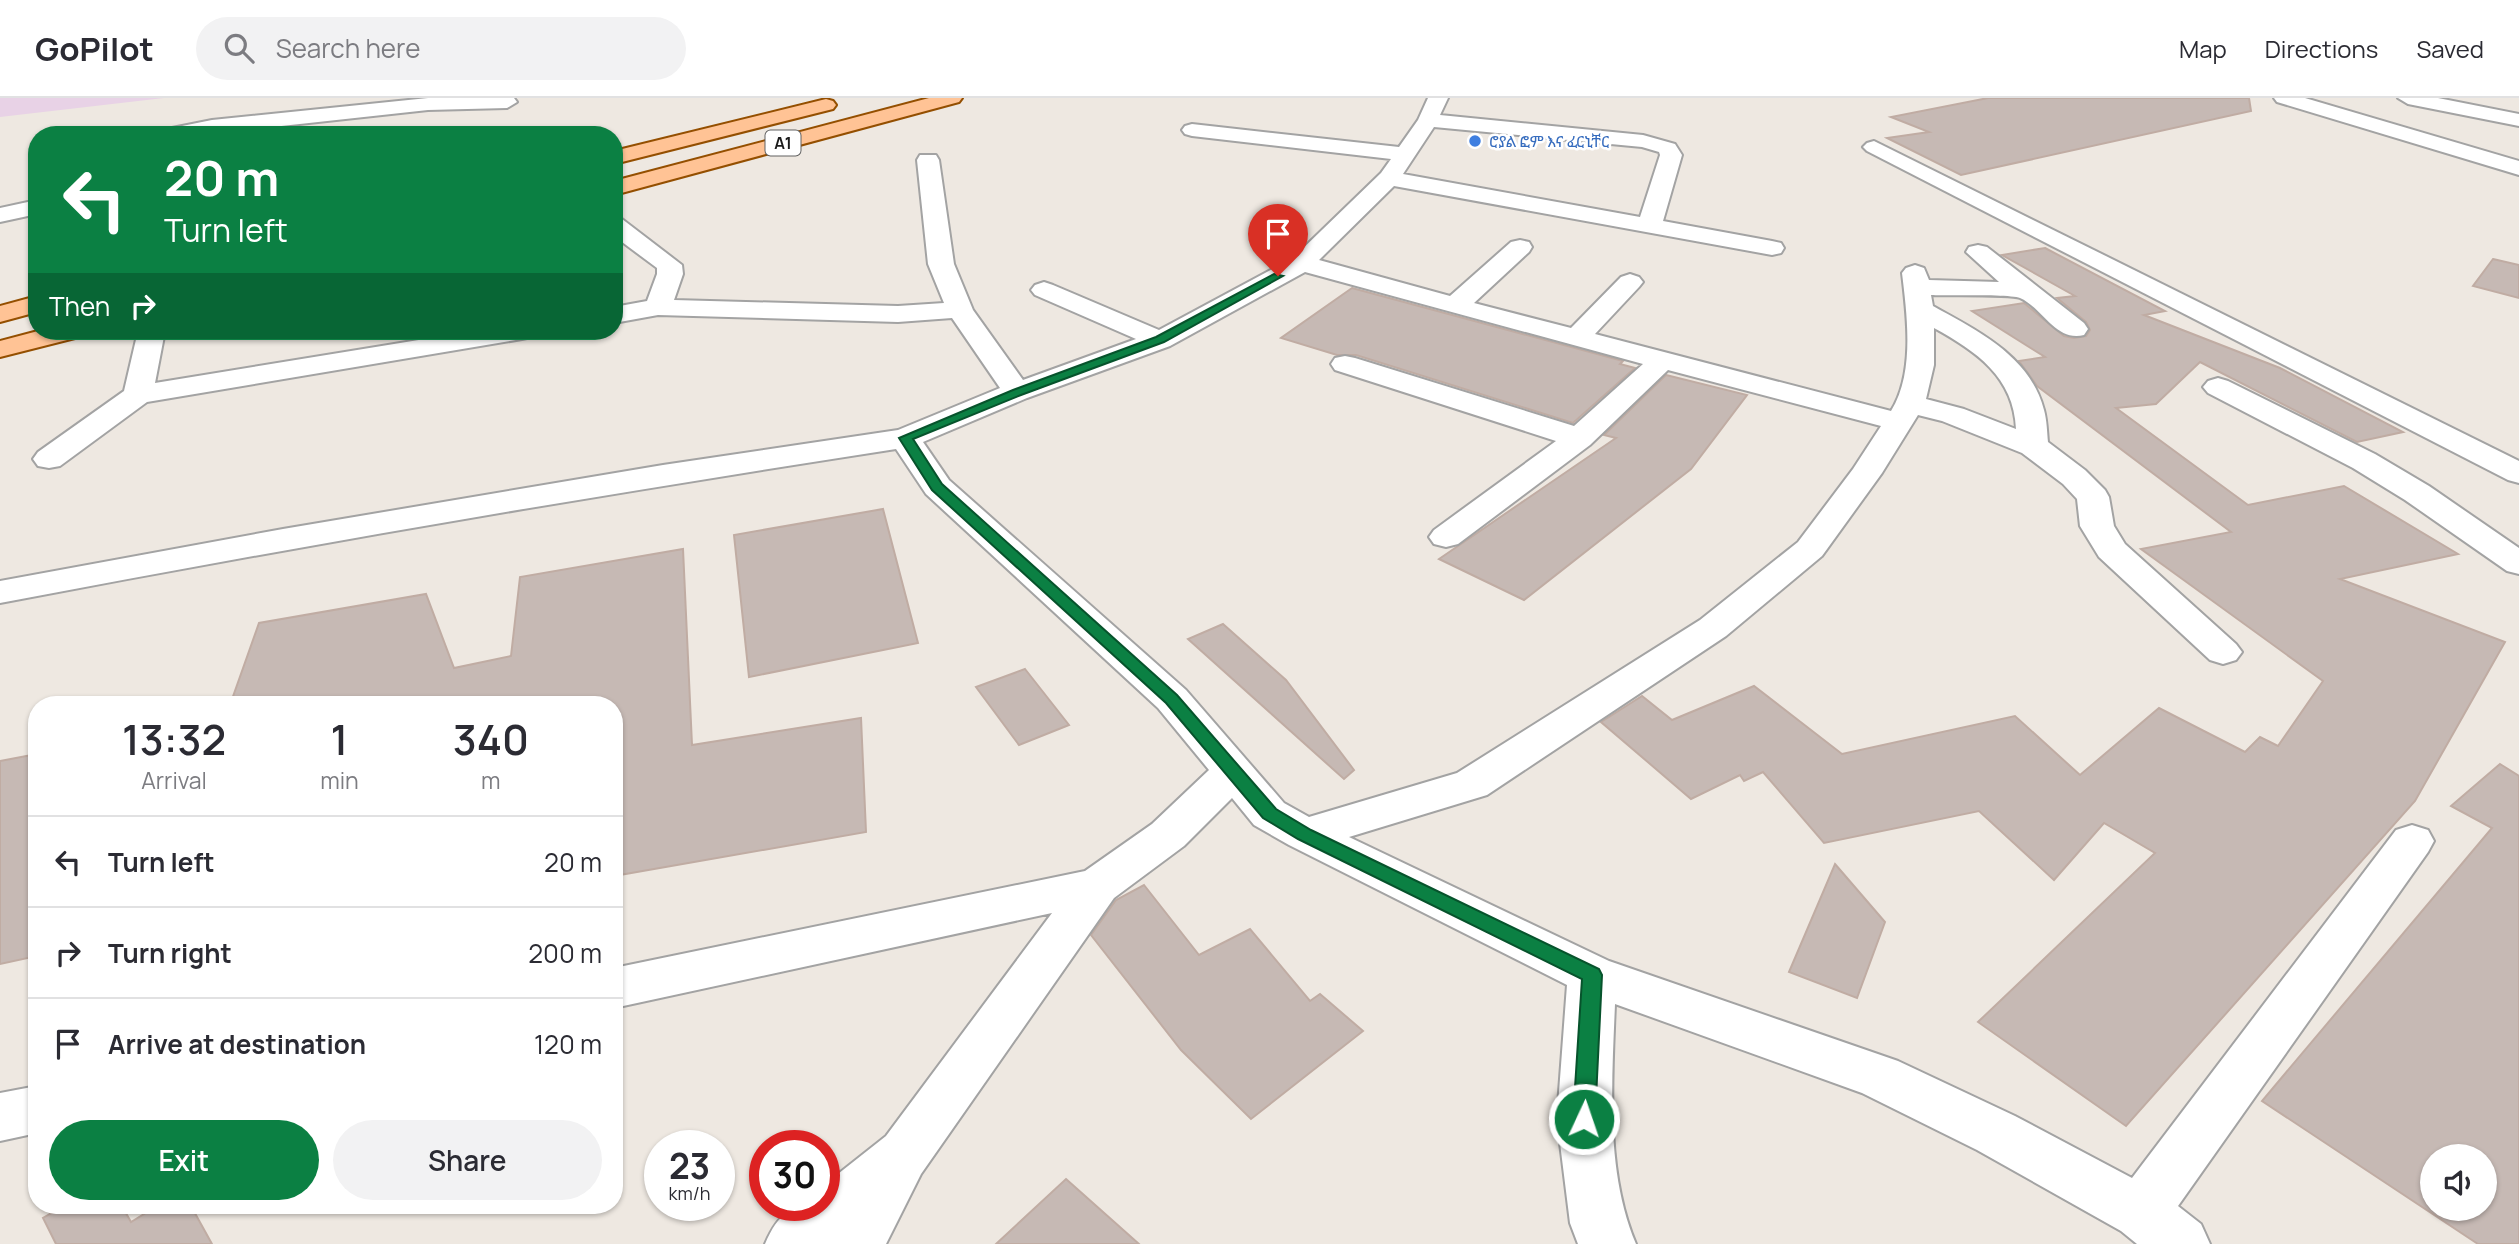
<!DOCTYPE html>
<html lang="en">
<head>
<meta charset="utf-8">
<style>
	body { margin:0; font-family:Manrope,"Noto Sans Ethiopic",sans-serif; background:#f2f2f3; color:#2b2b33; height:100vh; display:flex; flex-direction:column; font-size:26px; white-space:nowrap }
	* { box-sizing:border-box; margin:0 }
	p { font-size:23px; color:#7c7c81 }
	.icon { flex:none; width:38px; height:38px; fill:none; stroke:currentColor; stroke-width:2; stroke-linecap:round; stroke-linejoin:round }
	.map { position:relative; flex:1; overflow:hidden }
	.drawer { position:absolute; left:28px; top:598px; width:595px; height:518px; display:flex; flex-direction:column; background:#fff; border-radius:28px; box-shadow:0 2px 5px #0004 }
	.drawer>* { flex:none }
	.hud { position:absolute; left:28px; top:28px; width:595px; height:214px; border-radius:28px; box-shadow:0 2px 5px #0004; background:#0b8043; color:#fff; overflow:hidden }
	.controls { position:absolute; left:2420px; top:1046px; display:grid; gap:14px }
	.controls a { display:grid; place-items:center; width:77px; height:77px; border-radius:50%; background:#fff; box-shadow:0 2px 5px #0004; font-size:35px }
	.speed { position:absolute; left:644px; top:1032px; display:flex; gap:14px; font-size:35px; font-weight:700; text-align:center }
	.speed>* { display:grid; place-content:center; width:91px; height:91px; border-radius:50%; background:#fff; box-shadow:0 2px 5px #0004; line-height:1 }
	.speed small { font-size:18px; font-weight:400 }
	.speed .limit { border:10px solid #d22; background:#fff; color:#111 }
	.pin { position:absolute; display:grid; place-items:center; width:60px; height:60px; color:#fff; margin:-72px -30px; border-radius:50% 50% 50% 0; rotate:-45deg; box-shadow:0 0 7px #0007 }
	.pin .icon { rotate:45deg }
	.me { position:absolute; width:77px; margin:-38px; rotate:3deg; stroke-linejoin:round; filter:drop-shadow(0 0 5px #0008) }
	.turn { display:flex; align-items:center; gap:24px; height:147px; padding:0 21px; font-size:32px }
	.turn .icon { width:91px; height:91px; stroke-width:2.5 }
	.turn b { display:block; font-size:49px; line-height:60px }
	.then { display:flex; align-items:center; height:66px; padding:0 21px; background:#0003; gap:14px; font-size:26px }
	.eta { display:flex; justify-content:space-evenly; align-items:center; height:119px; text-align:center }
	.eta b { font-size:42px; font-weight:600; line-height:49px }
	.primary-button { display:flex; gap:14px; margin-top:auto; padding:14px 21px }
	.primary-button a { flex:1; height:80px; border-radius:42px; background:#0b8043; color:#fff; font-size:28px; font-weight:600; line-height:80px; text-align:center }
	.primary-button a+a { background:#f2f2f3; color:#2b2b33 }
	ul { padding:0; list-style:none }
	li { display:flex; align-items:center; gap:21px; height:91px; padding:0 21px; border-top:2px solid #e1e1e2 }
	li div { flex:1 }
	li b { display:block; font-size:26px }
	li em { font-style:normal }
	header { display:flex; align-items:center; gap:42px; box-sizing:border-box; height:98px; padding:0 35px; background:#fff; border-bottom:2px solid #e1e1e2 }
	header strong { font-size:33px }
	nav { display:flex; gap:38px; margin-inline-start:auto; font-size:24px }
	.search { width:490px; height:63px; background:#f2f2f3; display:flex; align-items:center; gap:18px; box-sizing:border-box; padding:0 24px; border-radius:38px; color:#7c7c81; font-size:26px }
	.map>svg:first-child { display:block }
</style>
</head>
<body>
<header>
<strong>GoPilot</strong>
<div class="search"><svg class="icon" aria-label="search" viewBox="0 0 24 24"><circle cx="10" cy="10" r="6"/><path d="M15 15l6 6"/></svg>Search here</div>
<nav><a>Map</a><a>Directions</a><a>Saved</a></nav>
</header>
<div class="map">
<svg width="2519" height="1146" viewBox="0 0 2519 1146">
	<rect width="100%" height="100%" fill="#eee8e1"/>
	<path fill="#e8d2e6" d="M0 0H164L0 19Z"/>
	<g fill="#c6b9b4" stroke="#c0aca3" stroke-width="2" fill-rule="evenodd">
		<path d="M1988 0H2249L2251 13 1961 77 1887 40 1929 34 1891 19Z"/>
		<path d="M2045 150 2165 213 2144 217 2280 270 2403 334 2357 344 2200 264 2156 306 2116 310 2248 407 2344 388 2458 456 2340 481 2505 544 2415 703 2126 1028 1978 924 2155 755 2104 725 2054 782 1979 713 1824 745 1763 674 1744 683 1740 677 1691 701 1601 624 1642 598 1672 622 1754 588 1842 656 2015 618 2080 677 2159 610 2245 654 2260 639 2278 648 2323 583 2141 451 2231 434 2037 288 2019 263 2045 259 1972 213 2024 205 2064 238 2074 240 2086 238 2090 232 2086 224 2057 200 2075 198 2002 157Z"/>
		<path d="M2493 161 2519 167V200L2473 188Z"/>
		<path d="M1352 190 1623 263 1620 266 1635 270 1573 325 1356 257H1337L1281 240Z"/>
		<path d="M1666 277 1747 297 1691 371 1524 502 1439 461 1616 340 1604 337Z"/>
		<path d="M883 411 918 545 749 579 734 437Z"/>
		<path d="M683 451 692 647 861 620 866 734 614 778V607H230L259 525 426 496 454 570 511 558 520 479Z"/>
		<path d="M1223 526 1286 582 1354 672 1344 681 1188 541Z"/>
		<path d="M1025 571 1069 627 1019 647 976 589Z"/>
		<path d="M37 656V858L0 866V663Z"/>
		<path d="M2500 666 2519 678V1146H2478L2262 1003 2492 730 2451 708ZM2432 1059H2485V1111H2432Z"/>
		<path d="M1835 766 1885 824 1857 900 1789 874Z"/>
		<path d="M1144 787 1199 857 1250 831 1310 903 1320 896 1363 933 1251 1021 1181 952 1091 837 1116 802Z"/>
		<path d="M1066 1081 1139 1146H996Z"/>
		<path d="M64 1108H122L131 1124 157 1108H191L212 1146H56L43 1120Z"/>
	</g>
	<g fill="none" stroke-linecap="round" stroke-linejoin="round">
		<defs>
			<g id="minor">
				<path d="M428 0H514L517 4 507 10 428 12 198 37H154L157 33 212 22Z"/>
				<path d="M1428 0H1448L1440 17 1643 37 1675 46 1682 57 1663 123 1772 143 1781 145 1784 150 1781 155 1772 157 1394 88 1319 162 1450 198 1511 144 1520 142 1529 144 1532 149 1529 154 1474 205 1571 230 1621 179 1630 176 1639 179 1643 184 1639 189 1595 236 1891 313C1915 275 1907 217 1902 175L1906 170 1915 167 1924 170 1929 182 1999 184 1966 154 1969 149 1978 147 1987 149 2084 225 2088 231 2084 237C2055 244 2043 210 2020 200 2010 196 1946 198 1931 197L1933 208C1978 233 2030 258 2044 312 2047 323 2047 334 2048 344L2085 372 2105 392 2109 399 2114 428 2125 446 2236 546 2242 554 2236 562 2223 566 2210 562 2099 459 2080 428 2077 401 2063 386 2022 355 1942 323 1918 317 1882 375 1822 458 1726 538 1487 697 1349 739 1609 863 1898 963 2015 1018 2132 1080 2396 732 2412 727 2428 732 2434 743 2428 754 2178 1108 2201 1126 2210 1146H2137L2121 1133 1977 1052 1862 995 1615 906C1612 982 1605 1074 1636 1146H1578L1570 1125 1557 1021 1567 887 1289 747 1254 727 1232 700 1184 748 1114 800 921 1076 886 1146H765C779 1114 790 1108 824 1108V1087L886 1038 1052 815 614 910V870L1085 773 1152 726 1209 672 1158 610 926 396 896 351C597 397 298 448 0 505V483L283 431 663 367 898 332 1000 290 952 220 898 224 658 217 614 225V209L647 203 657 176V170L614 138V119L622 121 682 167 683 176 674 202 898 208 944 205 928 166 917 62 920 57H936L939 62 954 166 973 212 1023 282 1136 241 1035 197 1031 192 1035 187 1044 184 1053 187 1159 232 1293 160 1381 75 1391 61 1192 38 1185 36 1182 32 1185 28 1192 26 1399 49 1418 22ZM1434 29 1642 49 1659 54 1660 57 1640 119 1403 76ZM1305 174 1643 266 1574 328 1355 260 1345 258 1335 260 1331 266 1335 272 1556 343 1434 432 1429 439 1434 446 1446 449 1458 446 1590 347 1668 272 1881 328 1853 371 1798 444 1700 522 1457 675 1309 719 1284 705 1186 592 949 382 923 344 1027 300 1170 248ZM1934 230C1976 253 2014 279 2016 331L1964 311 1926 301 1934 267Z"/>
				<path d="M2274 0H2305L2519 63V77L2277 4Z"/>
				<path d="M2398 0H2438L2519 16V28L2408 6Z"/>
				<path d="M1874 43 2519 363V385L2508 382 1867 53 1863 49 1867 45Z"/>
				<path d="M37 102V116L0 124V110Z"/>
				<path d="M138 233H165L155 285 474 233H536L532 239 522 241 147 304 60 368 49 370 38 368 33 361 38 354 124 293Z"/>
				<path d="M2218 280 2228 283 2375 356 2429 388 2519 450V476L2507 473 2405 402 2353 370 2208 295 2203 289 2208 283Z"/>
				<path d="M37 988V1035L0 1043V995Z"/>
			</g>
			<g id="major">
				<path d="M929 0H962L959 4 614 97V83Z"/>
				<path d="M826 1 833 3 836 7 833 11 614 66V53Z"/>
				<path d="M37 198V214L0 224V208Z"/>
				<path d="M38 233H83L79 239 0 259V243Z"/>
			</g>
		</defs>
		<use href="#minor" stroke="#a3a3a3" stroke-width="4"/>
		<use href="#major" stroke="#944f00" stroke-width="4"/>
		<use href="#minor" fill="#fff" fill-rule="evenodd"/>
		<use href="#major" fill="#ffc395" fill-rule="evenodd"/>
	</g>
	<path fill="#0b8043" stroke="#07532c" stroke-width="2" d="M1274 176 1283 178 1164 244 1021 297 913 341 942 386 1177 597 1276 711 1311 732 1599 871 1602 877 1595 1021 1592 1028 1584 1031 1576 1028 1573 1021 1582 881 1298 741 1263 720 1166 605 932 392 899 340 1013 292 1156 239Z"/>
	<circle fill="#3f7fe0" stroke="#fff" stroke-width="2.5" cx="1475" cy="43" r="7"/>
	<g text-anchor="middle" stroke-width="5" stroke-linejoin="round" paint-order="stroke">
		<g font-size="16" fill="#366cbe" stroke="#fff" text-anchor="start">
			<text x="1489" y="49">ሮያል ፎም እና ፈርኒቸር</text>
		</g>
		<rect fill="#fff" stroke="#606060" stroke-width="2" x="765.5" y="32.5" width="35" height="25" rx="5"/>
		<g font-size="16" font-weight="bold" fill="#1c1c1c">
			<text x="783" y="51">A1</text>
		</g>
	</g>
</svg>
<div class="controls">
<a><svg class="icon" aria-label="sound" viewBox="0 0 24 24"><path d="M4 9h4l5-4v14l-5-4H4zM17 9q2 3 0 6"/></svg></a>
</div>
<div class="speed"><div>23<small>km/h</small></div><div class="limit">30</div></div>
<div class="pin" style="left:1278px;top:178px;background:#d93025"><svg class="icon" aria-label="arrive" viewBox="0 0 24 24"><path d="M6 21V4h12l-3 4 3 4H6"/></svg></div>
<svg class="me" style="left:1584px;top:1021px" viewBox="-20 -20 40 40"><circle r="17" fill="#0b8043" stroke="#fff" stroke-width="3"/><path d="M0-11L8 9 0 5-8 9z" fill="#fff"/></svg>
<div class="hud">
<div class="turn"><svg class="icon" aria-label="left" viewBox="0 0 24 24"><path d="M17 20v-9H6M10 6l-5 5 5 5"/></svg><div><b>20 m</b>Turn left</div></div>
<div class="then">Then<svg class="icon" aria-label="right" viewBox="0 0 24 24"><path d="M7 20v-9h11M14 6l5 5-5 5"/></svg></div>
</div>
<section class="drawer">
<div class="eta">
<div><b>13:32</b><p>Arrival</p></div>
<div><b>1</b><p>min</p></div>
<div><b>340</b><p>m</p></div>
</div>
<ul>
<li><svg class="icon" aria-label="left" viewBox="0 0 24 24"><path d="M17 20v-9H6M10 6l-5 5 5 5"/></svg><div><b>Turn left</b></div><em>20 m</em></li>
<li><svg class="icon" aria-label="right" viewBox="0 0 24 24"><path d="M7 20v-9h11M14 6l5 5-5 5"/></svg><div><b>Turn right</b></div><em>200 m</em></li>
<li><svg class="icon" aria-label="arrive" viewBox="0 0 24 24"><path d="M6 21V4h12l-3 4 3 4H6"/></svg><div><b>Arrive at destination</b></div><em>120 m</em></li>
</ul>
<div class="primary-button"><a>Exit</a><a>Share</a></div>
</section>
</div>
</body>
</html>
